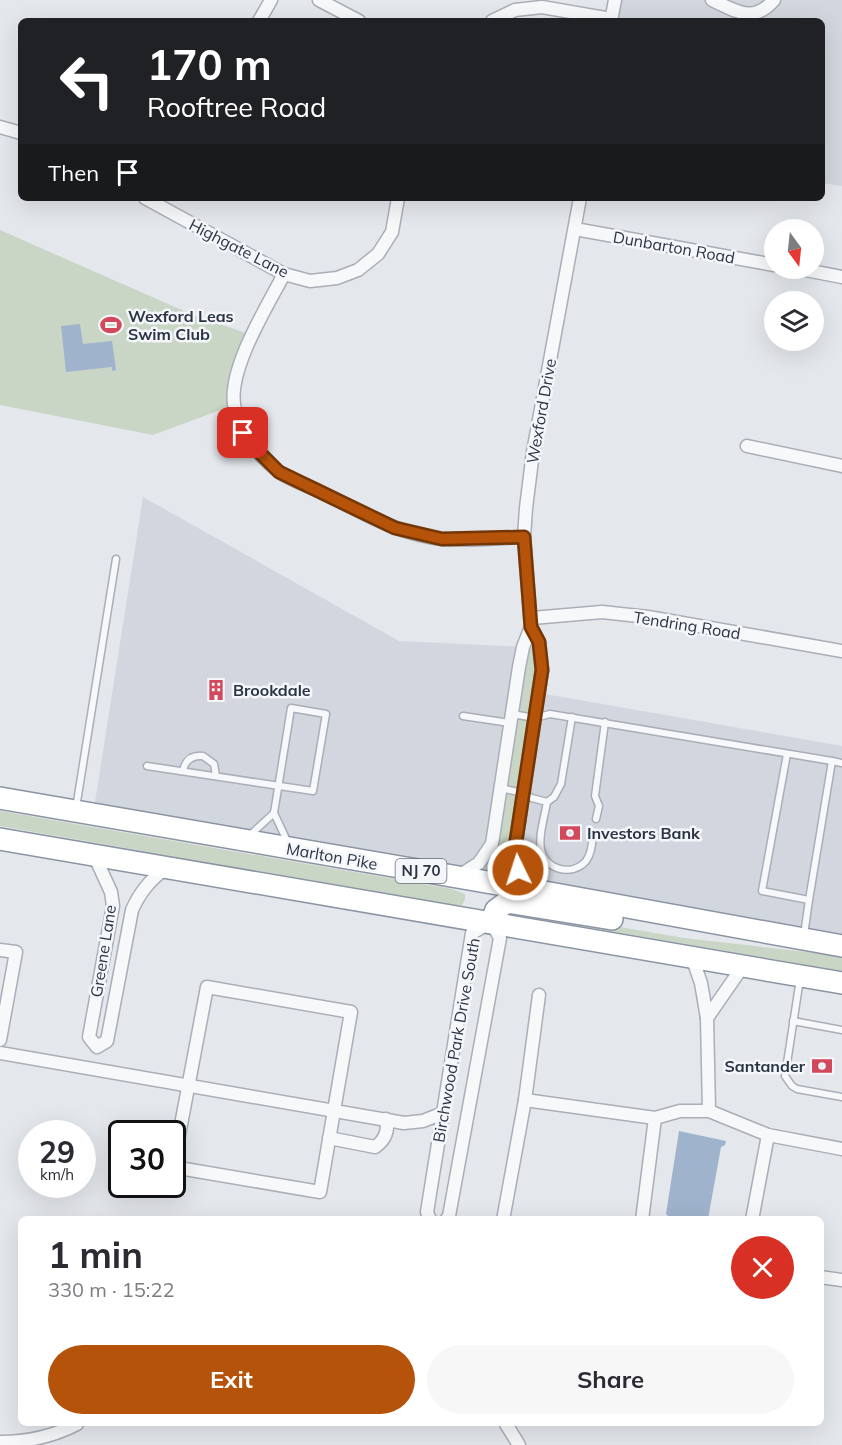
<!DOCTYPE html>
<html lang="en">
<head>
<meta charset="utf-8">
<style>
	body { margin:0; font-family:Mulish,sans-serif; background:#f7f7f7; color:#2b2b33; height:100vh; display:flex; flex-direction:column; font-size:22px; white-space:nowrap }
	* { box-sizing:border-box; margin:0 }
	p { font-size:20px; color:#7c7c81 }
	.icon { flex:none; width:33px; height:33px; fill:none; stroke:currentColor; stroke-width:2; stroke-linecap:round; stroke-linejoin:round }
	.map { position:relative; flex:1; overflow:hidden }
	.side { position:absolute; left:18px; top:1216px; width:806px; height:210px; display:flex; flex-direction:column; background:#fff; border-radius:9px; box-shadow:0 6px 24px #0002 }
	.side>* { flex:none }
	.banner { position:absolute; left:18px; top:18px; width:807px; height:183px; border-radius:9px; box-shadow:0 6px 24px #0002; background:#202124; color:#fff; overflow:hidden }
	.needle { width:39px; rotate:165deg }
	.fabs { position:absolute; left:764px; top:219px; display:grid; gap:12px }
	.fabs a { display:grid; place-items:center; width:60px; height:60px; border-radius:50%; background:#fff; box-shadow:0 6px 24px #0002; font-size:30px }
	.speed { position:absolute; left:18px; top:1120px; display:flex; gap:12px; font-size:30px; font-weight:700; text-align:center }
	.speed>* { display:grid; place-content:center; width:78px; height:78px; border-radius:50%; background:#fff; box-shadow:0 6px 24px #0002; line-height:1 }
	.speed small { font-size:15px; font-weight:400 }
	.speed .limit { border:3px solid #111; border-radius:9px; background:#fff; color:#111 }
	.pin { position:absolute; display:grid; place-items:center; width:51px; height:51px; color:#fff; margin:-26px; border-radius:12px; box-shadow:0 3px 9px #0006 }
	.me { position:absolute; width:66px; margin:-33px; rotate:356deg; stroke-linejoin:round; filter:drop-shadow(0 0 4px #0008) }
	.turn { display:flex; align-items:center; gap:21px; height:126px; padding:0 30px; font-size:27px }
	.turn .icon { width:78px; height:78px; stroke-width:2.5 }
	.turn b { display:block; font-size:42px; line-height:51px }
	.then { display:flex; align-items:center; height:57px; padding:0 30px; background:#0003; gap:12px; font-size:22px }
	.round { display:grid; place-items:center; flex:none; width:63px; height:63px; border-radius:32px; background:#f7f7f7 }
	.head { display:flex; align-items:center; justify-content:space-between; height:102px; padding:0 30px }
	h1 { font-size:36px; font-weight:700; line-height:45px }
	.action { display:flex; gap:12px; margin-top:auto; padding:12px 30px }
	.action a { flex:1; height:69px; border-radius:36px; background:#b45309; color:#fff; font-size:24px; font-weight:700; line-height:69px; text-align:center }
	.action a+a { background:#f7f7f7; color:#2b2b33 }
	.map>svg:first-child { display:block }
</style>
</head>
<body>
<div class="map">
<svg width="842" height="1445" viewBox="0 0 842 1445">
	<rect width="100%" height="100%" fill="#e4e7ec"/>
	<g fill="#d2d6de">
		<path d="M615 0H842V186L822 183V21H617Z"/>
		<path d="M143 497 399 641 523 647 492 844 470 870 93 815Z"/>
		<path d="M539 693 842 746V947L539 891 516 857Z"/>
	</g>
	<g fill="#c9d6c5">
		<path d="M0 230 193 315 252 335 234 405 153 435 0 405Z"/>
		<path d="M531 627 539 642 516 841 527 882 470 870 487 854Z"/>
		<path d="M0 811 452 889 465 894V900L462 905H453L0 826Z"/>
		<path d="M515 909 684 938 842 956V971L505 913Z"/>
	</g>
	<g fill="#9fb4cc">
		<path d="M80 324 83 344 112 341 116 370 112 371V367L66 372 61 326Z"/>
		<path d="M679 1131 726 1141 725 1145 721 1147 708 1219 670 1218 666 1214Z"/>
	</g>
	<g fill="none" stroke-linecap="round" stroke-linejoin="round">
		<defs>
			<g id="lane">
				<path d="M512 714 535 718 550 714 832 761 809 900 762 891 787 754"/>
				<path d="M463 716 510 723"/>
				<path d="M572 717 561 784 554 797 547 802C545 816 538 835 541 849 545 870 572 877 586 861 592 853 592 843 593 834"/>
				<path d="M832 761 842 763"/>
				<path d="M147 766C203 774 258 783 313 791L326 714 291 708 274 813"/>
				<path d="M183 771C185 760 192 755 203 756L214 764 216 776"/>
				<path d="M500 788 523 793 532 798 547 802"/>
				<path d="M76 808 116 559"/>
				<path d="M596 819 599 806 595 796 605 722"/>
				<path d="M249 836 274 813 288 843"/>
				<path d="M804 935 809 900"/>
				<path d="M800 979 785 1076 792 1086 797 1089 842 1097"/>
				<path d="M793 1021 842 1030"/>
			</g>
			<g id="street">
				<path d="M319 0 359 21"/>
				<path d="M712 0C736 11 753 24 774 0"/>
				<path d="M259 21 271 0"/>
				<path d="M492 21 515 10 542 7 611 19"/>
				<path d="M611 21 615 0"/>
				<path d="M0 127 21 133"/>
				<path d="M145 198 284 274 310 281 337 278 358 270 378 254 392 232 398 198"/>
				<path d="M575 229 774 265"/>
				<path d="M795 268 842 277"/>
				<path d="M284 274C267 307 229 367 234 404 237 431 258 455 278 471 290 480 306 485 319 491 358 510 398 535 442 539 469 541 497 538 524 537"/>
				<path d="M747 446 842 466"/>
				<path d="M532 618 602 612 648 617 842 651"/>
				<path d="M531 627 524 537 526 508 533 452 580 198"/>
				<path d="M94 855 111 892 113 906 89 1037 97 1047 107 1041 132 910C140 892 150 880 167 867"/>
				<path d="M460 875 479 863 492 844 519 667 523 647 531 627 539 642 542 670 516 841C515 862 518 876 535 889"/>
				<path d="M0 950 16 952 0 1040"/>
				<path d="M692 957 701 983 707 1018 743 966"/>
				<path d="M207 987 351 1012 320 1192 173 1167Z"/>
				<path d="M707 1018 709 1111"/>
				<path d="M0 1053 404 1123 423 1121 443 1113"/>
				<path d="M525 1100 539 995"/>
				<path d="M329 1138 375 1147C385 1140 389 1131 386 1119"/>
				<path d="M430 1220 427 1212 472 933 491 922 500 938 449 1216 446 1220"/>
				<path d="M503 1220 525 1100 655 1118 680 1111H709L768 1135 842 1149"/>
				<path d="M642 1220 655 1118"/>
				<path d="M752 1220 768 1135"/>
				<path d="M820 1277 842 1280"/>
				<path d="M506 1424 519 1445"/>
				<path d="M0 1442C26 1442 54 1436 77 1424"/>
			</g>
			<g id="highway">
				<path d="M0 798 539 891 842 946"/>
				<path d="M0 839 842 983"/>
				<path d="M491 922 496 910 507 902 612 919"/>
			</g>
		</defs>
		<use href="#lane" stroke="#a9aeb7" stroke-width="9"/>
		<use href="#street" stroke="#a9aeb7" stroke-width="15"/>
		<use href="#highway" stroke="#8b94a3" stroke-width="24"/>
		<use href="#lane" stroke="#f7f8fa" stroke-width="6"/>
		<use href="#street" stroke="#f7f8fa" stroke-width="12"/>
		<use href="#highway" stroke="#fff" stroke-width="21"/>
	</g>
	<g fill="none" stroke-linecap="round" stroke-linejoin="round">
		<defs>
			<path id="route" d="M243 433 252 445 279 472 395 528 442 539 524 537 531 627 539 642 542 670 516 841V857L518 870"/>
		</defs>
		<use href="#route" stroke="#753606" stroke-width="15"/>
		<use href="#route" stroke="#b45309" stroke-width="10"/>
	</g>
	<defs>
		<symbol id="stadium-bare" viewBox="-9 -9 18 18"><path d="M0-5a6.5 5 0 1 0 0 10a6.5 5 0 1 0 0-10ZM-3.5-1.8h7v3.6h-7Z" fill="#d1495b" stroke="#f4f6f9" stroke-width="2.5" paint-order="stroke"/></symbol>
		<symbol id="building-bare" viewBox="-9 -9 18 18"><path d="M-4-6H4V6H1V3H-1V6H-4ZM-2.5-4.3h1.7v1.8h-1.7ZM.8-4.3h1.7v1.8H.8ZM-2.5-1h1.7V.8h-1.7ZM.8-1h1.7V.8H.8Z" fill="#d1495b" stroke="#f4f6f9" stroke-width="2.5" paint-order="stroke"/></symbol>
		<symbol id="bank-bare" viewBox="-9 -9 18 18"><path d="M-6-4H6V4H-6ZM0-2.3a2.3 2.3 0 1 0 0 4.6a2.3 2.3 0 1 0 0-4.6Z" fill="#d1495b" stroke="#f4f6f9" stroke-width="2.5" paint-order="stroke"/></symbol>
	</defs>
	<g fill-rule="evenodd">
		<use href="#stadium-bare" x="96" y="310" width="30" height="30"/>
		<use href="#building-bare" x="201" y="675" width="30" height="30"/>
		<use href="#bank-bare" x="555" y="818" width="30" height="30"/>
		<use href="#bank-bare" x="807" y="1051" width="30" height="30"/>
	</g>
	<g text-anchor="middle" stroke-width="5" stroke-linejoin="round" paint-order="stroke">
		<rect fill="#f4f6f9" stroke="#676e7b" stroke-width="1.5" x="395.5" y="859" width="51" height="24" rx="4.5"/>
		<g font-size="15" font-weight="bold" fill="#2b3445">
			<text x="421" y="876">NJ 70</text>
		</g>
		<g font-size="16" fill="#2b3445" stroke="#f4f6f9">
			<text transform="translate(674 247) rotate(10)" y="6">Dunbarton Road</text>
			<text transform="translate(239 248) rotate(27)" y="6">Highgate Lane</text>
			<text transform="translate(541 411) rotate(-80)" y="6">Wexford Drive</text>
			<text transform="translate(687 625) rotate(9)" y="6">Tendring Road</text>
			<text transform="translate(332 856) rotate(10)" y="6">Marlton Pike</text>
			<text transform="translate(103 951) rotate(-81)" y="6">Greene Lane</text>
			<text transform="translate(456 1040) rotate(-80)" y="6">Birchwood Park Drive South</text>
		</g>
		<g font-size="16" font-weight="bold" fill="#2b3445" stroke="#f4f6f9" text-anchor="start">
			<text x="128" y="322">Wexford Leas<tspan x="128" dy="18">Swim Club</tspan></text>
			<text x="233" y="696">Brookdale</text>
			<text x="587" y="839">Investors Bank</text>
			<text x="805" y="1072" text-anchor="end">Santander</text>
		</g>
	</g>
</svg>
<div class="fabs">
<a><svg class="needle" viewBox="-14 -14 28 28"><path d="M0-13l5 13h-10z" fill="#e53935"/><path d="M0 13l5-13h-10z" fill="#7c7c81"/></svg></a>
<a><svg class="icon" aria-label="layers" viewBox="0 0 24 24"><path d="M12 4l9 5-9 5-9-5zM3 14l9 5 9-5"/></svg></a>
</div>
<div class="speed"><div>29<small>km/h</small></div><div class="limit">30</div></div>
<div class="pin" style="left:243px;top:433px;background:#d93025"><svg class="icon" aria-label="arrive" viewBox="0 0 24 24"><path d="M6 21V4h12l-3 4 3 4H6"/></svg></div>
<svg class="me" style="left:518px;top:870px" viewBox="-20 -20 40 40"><circle r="17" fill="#b45309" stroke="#fff" stroke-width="3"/><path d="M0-11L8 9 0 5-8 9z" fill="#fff"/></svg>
<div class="banner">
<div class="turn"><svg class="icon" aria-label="left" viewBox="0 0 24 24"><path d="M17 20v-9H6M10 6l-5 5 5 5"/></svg><div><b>170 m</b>Rooftree Road</div></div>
<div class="then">Then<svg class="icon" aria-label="arrive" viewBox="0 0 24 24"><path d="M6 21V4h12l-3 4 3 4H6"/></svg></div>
</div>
<section class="side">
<div class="head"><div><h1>1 min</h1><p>330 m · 15:22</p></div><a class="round" style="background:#d93025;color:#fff"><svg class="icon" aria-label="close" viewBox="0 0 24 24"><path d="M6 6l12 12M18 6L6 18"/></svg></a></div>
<div class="action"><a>Exit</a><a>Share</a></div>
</section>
</div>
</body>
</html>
